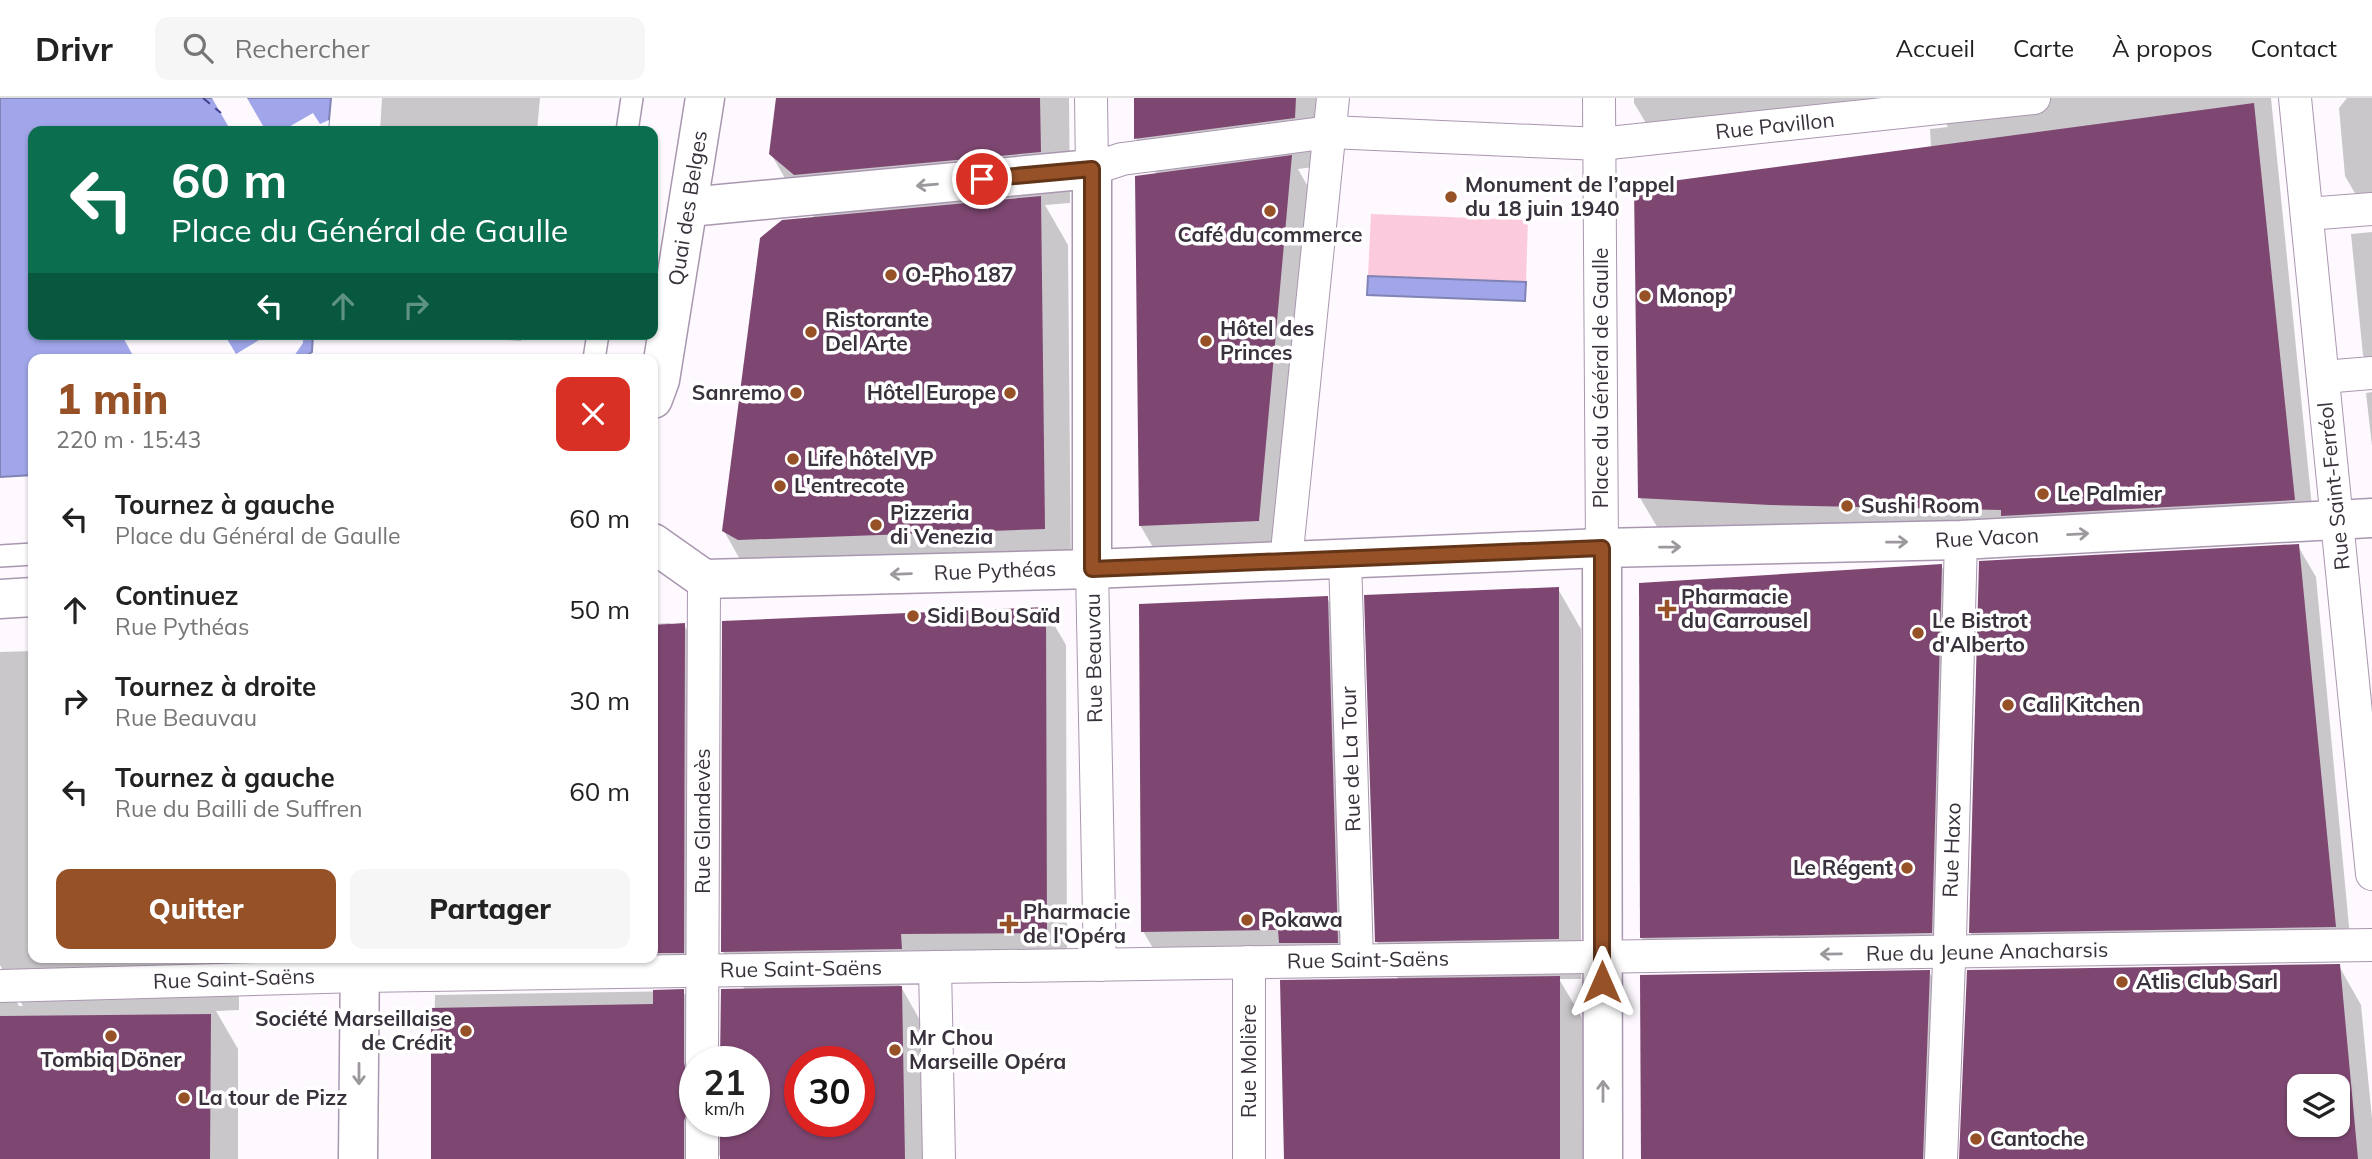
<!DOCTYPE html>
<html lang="fr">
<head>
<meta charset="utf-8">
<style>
	body { margin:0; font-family:Mulish,sans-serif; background:#f6f6f6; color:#222; height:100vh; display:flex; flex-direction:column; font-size:26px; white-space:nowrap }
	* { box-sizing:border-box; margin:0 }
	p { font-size:23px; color:#767676 }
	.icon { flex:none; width:38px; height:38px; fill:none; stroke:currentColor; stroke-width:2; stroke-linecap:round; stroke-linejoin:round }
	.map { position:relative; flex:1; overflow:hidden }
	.side { position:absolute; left:28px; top:256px; width:630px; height:609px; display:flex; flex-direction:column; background:#fff; border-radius:14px; box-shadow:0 2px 5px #0004 }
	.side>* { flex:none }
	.guide { position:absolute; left:28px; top:28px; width:630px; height:214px; border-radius:14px; box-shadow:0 2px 5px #0004; background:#0b6e4f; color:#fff; overflow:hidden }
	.tools { position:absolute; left:2287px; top:976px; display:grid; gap:14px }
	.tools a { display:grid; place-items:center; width:63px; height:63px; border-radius:14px; background:#fff; box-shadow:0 2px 5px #0004; font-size:35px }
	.speed { position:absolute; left:679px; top:948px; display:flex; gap:14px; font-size:35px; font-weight:700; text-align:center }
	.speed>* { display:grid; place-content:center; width:91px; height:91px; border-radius:50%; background:#fff; box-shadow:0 2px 5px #0004; line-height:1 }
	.speed small { font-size:18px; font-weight:400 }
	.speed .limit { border:10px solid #d22; background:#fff; color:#111 }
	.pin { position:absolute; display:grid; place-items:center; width:60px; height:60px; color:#fff; margin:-30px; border:4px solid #fff; border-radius:50%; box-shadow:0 2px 7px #0007 }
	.me { position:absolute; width:77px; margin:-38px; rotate:0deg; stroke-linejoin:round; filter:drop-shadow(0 0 5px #0008) }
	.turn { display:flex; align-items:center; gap:24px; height:147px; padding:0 28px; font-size:32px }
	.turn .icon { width:91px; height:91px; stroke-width:2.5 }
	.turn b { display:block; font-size:49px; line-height:60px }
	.lanes { display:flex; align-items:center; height:66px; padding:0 28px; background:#0003; justify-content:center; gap:35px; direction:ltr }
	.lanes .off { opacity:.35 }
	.round { display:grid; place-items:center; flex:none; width:74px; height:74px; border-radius:14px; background:#f6f6f6 }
	.headline { display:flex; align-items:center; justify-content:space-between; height:119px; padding:0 28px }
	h1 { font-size:42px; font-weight:800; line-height:52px; color:#965127 }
	.primary-button { display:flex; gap:14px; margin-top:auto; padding:14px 28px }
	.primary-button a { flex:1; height:80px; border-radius:14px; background:#965127; color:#fff; font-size:28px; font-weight:800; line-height:80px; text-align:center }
	.primary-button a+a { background:#f6f6f6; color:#222 }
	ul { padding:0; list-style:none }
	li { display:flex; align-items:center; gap:21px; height:91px; padding:0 28px }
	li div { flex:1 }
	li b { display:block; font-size:26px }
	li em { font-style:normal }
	header { display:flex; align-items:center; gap:42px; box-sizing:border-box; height:98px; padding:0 35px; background:#fff; border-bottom:2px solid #e0e0e0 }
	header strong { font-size:33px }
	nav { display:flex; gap:38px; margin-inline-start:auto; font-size:24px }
	.search { width:490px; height:63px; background:#f6f6f6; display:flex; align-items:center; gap:18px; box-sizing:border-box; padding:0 24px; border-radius:14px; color:#767676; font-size:26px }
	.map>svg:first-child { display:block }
</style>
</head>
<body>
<header>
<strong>Drivr</strong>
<div class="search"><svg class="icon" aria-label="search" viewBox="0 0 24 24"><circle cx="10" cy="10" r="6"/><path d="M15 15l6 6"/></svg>Rechercher</div>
<nav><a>Accueil</a><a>Carte</a><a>À propos</a><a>Contact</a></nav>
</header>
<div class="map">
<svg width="2372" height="1061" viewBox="0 0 2372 1061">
	<rect width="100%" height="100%" fill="#fdf9fe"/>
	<path fill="#fbcbdd" d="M1371 116 1528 122 1526 184 1368 178Z"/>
	<g fill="#a0a6e9" stroke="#8183b5" stroke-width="2">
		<path d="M0 0H331L328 33H33V236H313L312 254 301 261H33V377L0 379Z"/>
		<path d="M1368 178 1526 184 1525 203 1367 197Z"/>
	</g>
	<g fill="#fdf9fe">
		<path d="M212 0H247L266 33H231Z"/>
		<path d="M313 15 320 26 329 22 328 33H282Z"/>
		<path d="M121 236H224L236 256 269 236H303V245L294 258 289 261H135Z"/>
	</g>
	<g fill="#0003" fill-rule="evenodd">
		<path d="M382 0H540L537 33H380Z"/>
		<path d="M777 0H1069L1070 105 1045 107 1068 147 1071 478 751 481 724 433 816 121 801 108 771 56Z"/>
		<path d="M1136 0H1329L1322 68 1298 71 1322 114 1289 478 1172 482 1140 427 1157 77 1136 40Z"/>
		<path d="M1634 0H2271L2315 439 1662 437 1640 400 1931 49 1930 31 1948 29 1942 18 1656 42 1634 5Z"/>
		<path d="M2347 0H2372V120L2367 116 2345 78 2339 10Z"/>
		<path d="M2372 134V272L2363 257 2351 136Z"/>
		<path d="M424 236H522L521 243Z"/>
		<path d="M2372 294V348L2366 295Z"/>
		<path d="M2298 448 2316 479 2352 860 1988 865 1970 834Z"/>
		<path d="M1941 467 1957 495 1947 863 1657 867 1641 839Z"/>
		<path d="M1558 491 1581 531V881H1559L1587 928V1061H1285L1399 882 1377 844Z"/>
		<path d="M1327 500 1345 531 1355 875 1161 864 1143 833Z"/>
		<path d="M1045 511 1066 547 1067 870 922 887H900L929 938 931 1061H722V1055L716 1061H432L435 897 683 893 711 942 695 964V1024H754V964H722V893L745 892 723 854ZM800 964H859V1024H800Z"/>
		<path d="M670 525 672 528 684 527 704 561 703 889 454 892 435 859H653V526Z"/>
		<path d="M33 553V859H239V912L216 913 238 951V1061H0V874L19 908H23L0 867V554Z"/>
		<path d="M2339 868 2361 907 2372 1021V1061H1961ZM2300 989H2338V1027H2300Z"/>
		<path d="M1929 874 1952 913 1946 1061H1643Z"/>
	</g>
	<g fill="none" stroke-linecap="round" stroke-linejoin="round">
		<path stroke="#41418f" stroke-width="2" stroke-dasharray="9 7" stroke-linecap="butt" d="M203 0 221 15"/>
	</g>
	<g fill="#7e4772" fill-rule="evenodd">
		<path d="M776 0H1040L1041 54 794 77 769 56Z"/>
		<path d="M1134 0H1296L1295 20 1134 41Z"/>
		<path d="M2254 5 2295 402 2001 418V412L1770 407 1638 400 1634 88Z"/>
		<path d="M1292 57 1259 423 1139 428 1135 78Z"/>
		<path d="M1041 98 1045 431 738 442 722 433 760 140 782 122Z"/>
		<path d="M2299 446 2336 829 1969 835 1979 463Z"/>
		<path d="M1942 466 1932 835 1640 840 1639 485Z"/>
		<path d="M1559 489V841L1375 844 1364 497Z"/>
		<path d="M1328 498 1338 845H1279L1278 832 1141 834 1139 506Z"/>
		<path d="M1046 509 1047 835 901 836 902 851 721 854 722 523Z"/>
		<path d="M685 525 684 855H653V527Z"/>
		<path d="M2340 866 2358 1061H1959L1967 872ZM2300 989H2338V1027H2300Z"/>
		<path d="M1930 872 1923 1061H1641L1640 877Z"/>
		<path d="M1560 878V1061H1284L1280 882Z"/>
		<path d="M902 888 905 1061H720V1024H754V964H720L721 891ZM800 964H859V1024H800Z"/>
		<path d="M684 891V964L686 974 695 981V1007L687 1014 684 1023V1061H431V910L653 906V892Z"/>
		<path d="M211 916 210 1061H0V918Z"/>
	</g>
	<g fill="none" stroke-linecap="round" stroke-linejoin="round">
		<defs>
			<g id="service">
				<path d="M627 33 632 0"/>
				<path d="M594 261 598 236"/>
				<path d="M0 458 33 456"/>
			</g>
			<g id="pedestrian">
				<path d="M1091 0 1092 71 1122 61 1330 34 1600 46 2034 0"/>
				<path d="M1599 0 1602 450"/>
				<path d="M2295 0 2372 776"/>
				<path d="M2307 116 2372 111"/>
				<path d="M2323 279 2372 275"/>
				<path d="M1345 460 1357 862"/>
				<path d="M1286 463 1333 0"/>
				<path d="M1092 471 1100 867"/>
				<path d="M1249 864V1061"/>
				<path d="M935 869 939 1061"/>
				<path d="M0 888 360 878 2372 847"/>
				<path d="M702 964 704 481"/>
				<path d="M702 1061V1024"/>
				<path d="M1941 1061 1950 840 1961 442"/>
			</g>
			<g id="minor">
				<path d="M689 109 1092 71V471"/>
				<path d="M653 445 704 481 1092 471 1602 450 1961 442 2372 420"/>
				<path d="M1602 450 1603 1061"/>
			</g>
			<path id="tertiary" d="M358 1061 360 859"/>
			<g id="secondary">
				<path d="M653 301 660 282 705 0"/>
				<path d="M0 501 33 499"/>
			</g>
		</defs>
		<use href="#service" stroke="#a997b0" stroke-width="24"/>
		<use href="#pedestrian" stroke="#a997b0" stroke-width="34"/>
		<use href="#minor" stroke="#a997b0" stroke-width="41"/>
		<use href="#tertiary" stroke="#a997b0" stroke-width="41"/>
		<use href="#secondary" stroke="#a997b0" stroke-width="41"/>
		<use href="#service" stroke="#fff" stroke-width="21"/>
		<use href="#pedestrian" stroke="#fff" stroke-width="32"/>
		<use href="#minor" stroke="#fff" stroke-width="38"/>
		<use href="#tertiary" stroke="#fff" stroke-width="38"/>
		<use href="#secondary" stroke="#fff" stroke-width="38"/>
	</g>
	<defs><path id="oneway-shaft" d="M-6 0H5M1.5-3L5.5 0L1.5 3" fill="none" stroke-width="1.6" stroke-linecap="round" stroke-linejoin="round" transform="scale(1.75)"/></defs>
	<g stroke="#9c989e">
		<use href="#oneway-shaft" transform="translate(927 87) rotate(175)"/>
		<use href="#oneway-shaft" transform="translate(2078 436) rotate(-3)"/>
		<use href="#oneway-shaft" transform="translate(1897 444) rotate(-1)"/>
		<use href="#oneway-shaft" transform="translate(1670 449) rotate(-1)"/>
		<use href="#oneway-shaft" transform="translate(901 476) rotate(178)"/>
		<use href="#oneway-shaft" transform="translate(1831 856) rotate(179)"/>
		<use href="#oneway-shaft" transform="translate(359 976) rotate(90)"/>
		<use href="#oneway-shaft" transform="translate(1603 993) rotate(-90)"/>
	</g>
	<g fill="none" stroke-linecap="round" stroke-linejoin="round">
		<defs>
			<path id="route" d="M982 81 1092 71V471L1602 450V884"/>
		</defs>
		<use href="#route" stroke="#623519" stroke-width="18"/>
		<use href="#route" stroke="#965127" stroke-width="12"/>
	</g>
	<g fill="#965127" stroke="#fff" stroke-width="2.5">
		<circle cx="1451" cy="99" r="7"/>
		<circle cx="1270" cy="113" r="7"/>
		<circle cx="891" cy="177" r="7"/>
		<circle cx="1645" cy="198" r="7"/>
		<circle cx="811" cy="234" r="7"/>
		<circle cx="1206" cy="243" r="7"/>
		<circle cx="796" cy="295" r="7"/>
		<circle cx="1010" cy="295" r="7"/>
		<circle cx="793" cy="361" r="7"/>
		<circle cx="780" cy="388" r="7"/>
		<circle cx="2043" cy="396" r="7"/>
		<circle cx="1847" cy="408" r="7"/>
		<circle cx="876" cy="427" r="7"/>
		<path d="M1663.5 500.5h7v7h7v7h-7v7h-7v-7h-7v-7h7z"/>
		<circle cx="913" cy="518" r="7"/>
		<circle cx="1918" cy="535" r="7"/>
		<circle cx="2008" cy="607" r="7"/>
		<circle cx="1907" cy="770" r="7"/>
		<circle cx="1247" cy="822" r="7"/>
		<path d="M1005.5 815.5h7v7h7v7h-7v7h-7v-7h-7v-7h7z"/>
		<circle cx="2122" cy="884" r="7"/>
		<circle cx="466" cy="933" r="7"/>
		<circle cx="111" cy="938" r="7"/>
		<circle cx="895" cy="952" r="7"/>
		<circle cx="184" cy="1000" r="7"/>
		<circle cx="1976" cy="1041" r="7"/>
	</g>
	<g text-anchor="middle" stroke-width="7" stroke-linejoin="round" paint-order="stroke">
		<g font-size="21" fill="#39313c" stroke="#fff">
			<text transform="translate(1775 28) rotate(-6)" y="7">Rue Pavillon</text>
			<text transform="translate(688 110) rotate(-81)" y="7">Quai des Belges</text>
			<text transform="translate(1601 280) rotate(-90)" y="7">Place du Général de Gaulle</text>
			<text transform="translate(2334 388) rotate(-96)" y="7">Rue Saint-Ferréol</text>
			<text transform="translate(1987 440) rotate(-3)" y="7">Rue Vacon</text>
			<text transform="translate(995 473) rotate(-2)" y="7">Rue Pythéas</text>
			<text transform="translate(1094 560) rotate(-91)" y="7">Rue Beauvau</text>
			<text transform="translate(1351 661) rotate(-92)" y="7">Rue de La Tour</text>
			<text transform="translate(703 723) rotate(-90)" y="7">Rue Glandevès</text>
			<text transform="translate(1952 752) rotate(-88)" y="7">Rue Haxo</text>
			<text transform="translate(1987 854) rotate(-1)" y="7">Rue du Jeune Anacharsis</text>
			<text transform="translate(1368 862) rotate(-1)" y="7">Rue Saint-Saëns</text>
			<text transform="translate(801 871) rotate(-1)" y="7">Rue Saint-Saëns</text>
			<text transform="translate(234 881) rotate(-2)" y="7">Rue Saint-Saëns</text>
			<text transform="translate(1249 963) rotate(-90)" y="7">Rue Molière</text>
		</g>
		<g font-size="21" font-weight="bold" fill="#39313c" stroke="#fff" text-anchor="start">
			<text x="1465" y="94">Monument de l’appel<tspan x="1465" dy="24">du 18 juin 1940</tspan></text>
			<text x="1270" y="144" text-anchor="middle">Café du commerce</text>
			<text x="905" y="184">O-Pho 187</text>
			<text x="1659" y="205">Monop'</text>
			<text x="825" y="229">Ristorante<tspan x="825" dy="24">Del Arte</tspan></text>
			<text x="1220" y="238">Hôtel des<tspan x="1220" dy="24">Princes</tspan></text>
			<text x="782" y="302" text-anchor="end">Sanremo</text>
			<text x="996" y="302" text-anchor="end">Hôtel Europe</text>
			<text x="807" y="368">Life hôtel VP</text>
			<text x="794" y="395">L'entrecote</text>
			<text x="2057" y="403">Le Palmier</text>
			<text x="1861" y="415">Sushi Room</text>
			<text x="890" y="422">Pizzeria<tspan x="890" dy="24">di Venezia</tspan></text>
			<text x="1681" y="506">Pharmacie<tspan x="1681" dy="24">du Carrousel</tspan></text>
			<text x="927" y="525">Sidi Bou Saïd</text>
			<text x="1932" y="530">Le Bistrot<tspan x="1932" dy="24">d'Alberto</tspan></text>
			<text x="2022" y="614">Cali Kitchen</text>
			<text x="1893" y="777" text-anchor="end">Le Régent</text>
			<text x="1023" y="821">Pharmacie<tspan x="1023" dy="24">de l'Opéra</tspan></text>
			<text x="1261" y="829">Pokawa</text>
			<text x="2136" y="891">Atlis Club Sarl</text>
			<text x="452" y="928" text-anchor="end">Société Marseillaise<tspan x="452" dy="24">de Crédit</tspan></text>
			<text x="909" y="947">Mr Chou<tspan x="909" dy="24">Marseille Opéra</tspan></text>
			<text x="111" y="969" text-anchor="middle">Tombiq Döner</text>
			<text x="198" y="1007">La tour de Pizz</text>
			<text x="1990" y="1048">Cantoche</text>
		</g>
	</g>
</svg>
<div class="tools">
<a><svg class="icon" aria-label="layers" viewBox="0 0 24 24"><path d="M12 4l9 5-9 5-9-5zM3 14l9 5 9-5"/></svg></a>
</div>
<div class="speed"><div>21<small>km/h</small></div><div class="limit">30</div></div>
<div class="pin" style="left:982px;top:81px;background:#d93025"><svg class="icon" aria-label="arrive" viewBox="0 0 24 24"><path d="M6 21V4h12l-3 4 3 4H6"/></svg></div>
<svg class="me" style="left:1602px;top:884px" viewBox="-20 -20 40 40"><path d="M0-17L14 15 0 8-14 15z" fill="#965127" stroke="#fff" stroke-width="4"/></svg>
<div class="guide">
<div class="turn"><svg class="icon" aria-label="left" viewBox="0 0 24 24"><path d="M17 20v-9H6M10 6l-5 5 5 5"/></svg><div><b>60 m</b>Place du Général de Gaulle</div></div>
<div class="lanes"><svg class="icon" aria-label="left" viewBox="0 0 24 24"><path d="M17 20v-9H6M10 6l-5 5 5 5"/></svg><svg class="icon off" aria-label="ahead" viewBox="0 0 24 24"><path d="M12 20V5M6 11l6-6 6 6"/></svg><svg class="icon off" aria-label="right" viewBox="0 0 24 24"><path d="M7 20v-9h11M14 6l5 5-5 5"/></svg></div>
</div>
<section class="side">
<div class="headline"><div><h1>1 min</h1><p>220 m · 15:43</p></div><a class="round" style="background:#d93025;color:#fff"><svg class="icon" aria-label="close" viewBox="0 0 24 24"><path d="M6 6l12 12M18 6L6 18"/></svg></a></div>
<ul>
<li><svg class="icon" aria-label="left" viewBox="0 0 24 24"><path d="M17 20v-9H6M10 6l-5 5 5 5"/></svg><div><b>Tournez à gauche</b><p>Place du Général de Gaulle</p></div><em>60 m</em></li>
<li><svg class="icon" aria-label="ahead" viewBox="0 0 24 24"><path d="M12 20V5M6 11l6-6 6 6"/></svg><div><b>Continuez</b><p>Rue Pythéas</p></div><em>50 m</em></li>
<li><svg class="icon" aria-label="right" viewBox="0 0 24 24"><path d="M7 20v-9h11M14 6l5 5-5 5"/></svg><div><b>Tournez à droite</b><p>Rue Beauvau</p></div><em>30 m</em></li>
<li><svg class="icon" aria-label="left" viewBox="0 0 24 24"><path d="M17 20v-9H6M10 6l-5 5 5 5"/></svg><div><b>Tournez à gauche</b><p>Rue du Bailli de Suffren</p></div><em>60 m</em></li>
</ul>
<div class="primary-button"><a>Quitter</a><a>Partager</a></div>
</section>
</div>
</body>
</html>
